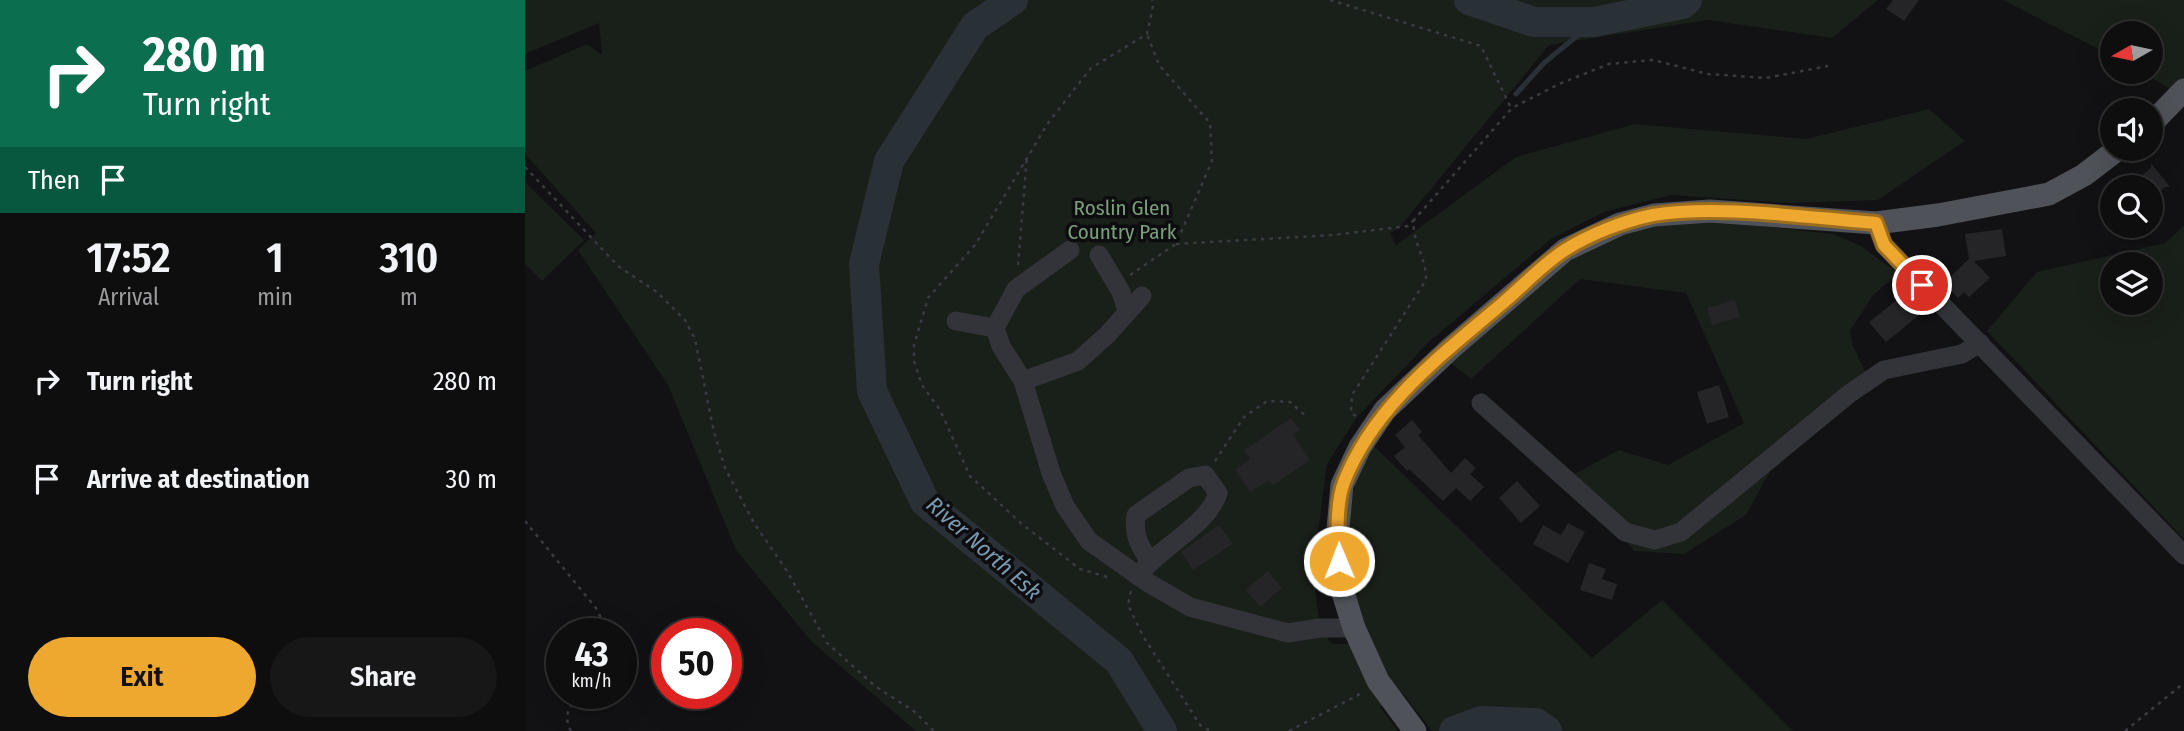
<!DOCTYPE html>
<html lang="en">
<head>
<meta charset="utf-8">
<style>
	body { margin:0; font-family:"Fira Sans Condensed",sans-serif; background:#171718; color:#f1f3f6; height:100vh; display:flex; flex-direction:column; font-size:26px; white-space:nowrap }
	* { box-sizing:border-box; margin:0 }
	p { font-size:23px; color:#9b9c9e }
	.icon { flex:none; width:38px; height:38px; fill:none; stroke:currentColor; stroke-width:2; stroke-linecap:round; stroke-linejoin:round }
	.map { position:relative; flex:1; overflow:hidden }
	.side { display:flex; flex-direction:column; background:#0e0e0f; width:525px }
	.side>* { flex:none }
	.hud { background:#0b6e4f; color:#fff; overflow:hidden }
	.needle { width:46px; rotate:261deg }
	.controls { position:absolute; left:1575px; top:21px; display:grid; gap:14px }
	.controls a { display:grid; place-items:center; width:63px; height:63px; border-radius:50%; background:#0e0e0f; box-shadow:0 7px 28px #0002,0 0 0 2px #2e2e2f; font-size:35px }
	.speed { position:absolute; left:21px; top:618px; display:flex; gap:14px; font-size:35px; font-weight:700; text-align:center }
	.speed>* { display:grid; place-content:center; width:91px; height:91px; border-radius:50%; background:#0e0e0f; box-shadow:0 7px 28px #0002,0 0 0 2px #2e2e2f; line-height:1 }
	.speed small { font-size:18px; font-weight:400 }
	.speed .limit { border:10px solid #d22; background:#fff; color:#111 }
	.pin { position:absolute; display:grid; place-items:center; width:60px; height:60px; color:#fff; margin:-30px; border:4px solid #fff; border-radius:50%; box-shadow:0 2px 7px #0007 }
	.me { position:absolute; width:77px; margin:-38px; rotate:359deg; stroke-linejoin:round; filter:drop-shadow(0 0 5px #0008) }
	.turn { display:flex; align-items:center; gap:24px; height:147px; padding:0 28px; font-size:32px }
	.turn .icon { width:91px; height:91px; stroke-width:2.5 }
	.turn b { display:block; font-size:49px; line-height:60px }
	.then { display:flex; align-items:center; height:66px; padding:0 28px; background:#0003; gap:14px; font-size:26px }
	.eta { display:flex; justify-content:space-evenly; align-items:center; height:119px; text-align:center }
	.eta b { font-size:42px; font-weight:600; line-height:49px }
	.action { display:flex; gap:14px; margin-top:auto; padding:14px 28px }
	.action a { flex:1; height:80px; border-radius:42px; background:#efa82f; color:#111; font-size:28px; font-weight:600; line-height:80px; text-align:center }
	.action a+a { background:#171718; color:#f1f3f6 }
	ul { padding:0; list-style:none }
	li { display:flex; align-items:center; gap:21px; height:98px; padding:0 28px }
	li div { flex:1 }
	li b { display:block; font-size:26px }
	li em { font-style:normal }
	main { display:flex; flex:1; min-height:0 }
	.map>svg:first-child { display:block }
</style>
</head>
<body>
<main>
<section class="side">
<div class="hud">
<div class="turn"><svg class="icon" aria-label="right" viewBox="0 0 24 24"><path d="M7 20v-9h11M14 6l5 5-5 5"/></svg><div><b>280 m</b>Turn right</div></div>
<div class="then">Then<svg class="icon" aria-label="arrive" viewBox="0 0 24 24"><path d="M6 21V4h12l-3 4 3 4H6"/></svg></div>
</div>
<div class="eta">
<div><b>17:52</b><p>Arrival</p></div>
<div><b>1</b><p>min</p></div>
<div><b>310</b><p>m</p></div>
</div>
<ul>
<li><svg class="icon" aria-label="right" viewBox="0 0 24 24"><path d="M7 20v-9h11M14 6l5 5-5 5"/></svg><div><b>Turn right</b></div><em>280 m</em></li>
<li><svg class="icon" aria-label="arrive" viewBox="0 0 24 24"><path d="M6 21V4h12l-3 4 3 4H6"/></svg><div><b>Arrive at destination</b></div><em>30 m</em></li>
</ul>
<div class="action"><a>Exit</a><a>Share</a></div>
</section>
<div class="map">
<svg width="1659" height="731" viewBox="0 0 1659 731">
	<rect width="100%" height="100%" fill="#121214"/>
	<g fill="#191f19" fill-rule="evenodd">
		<path d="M0 0H1353L1307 38 1183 20 1024 45 874 228 865 233 871 245 991 157 1110 124 1281 139 1404 109 1440 141 1353 200 1266 203 1146 195 1079 212 1026 239 905 341 832 417 802 464 788 572 795 628 807 644H824L822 513 834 471 849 446 1067 658 1137 600 1268 731H907L876 691 855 707 873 731H391L287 642 211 550 143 385 53 250 71 233 0 154V71L62 44 77 55 74 23 0 54Z"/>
		<path d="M1478 0H1659V97L1617 72H1626V33H1587V56Z"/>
		<path d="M0 182 59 240 17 281 0 264Z"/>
		<path d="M1187 221 1308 234 1336 246 1374 274 1349 294 1325 331 1328 346 1342 375 1263 439 1221 515 1159 554 1109 551 1080 512 1044 477 1094 450 1143 465 1219 423 1161 293 1055 279 946 379 926 363C979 317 1031 259 1097 233 1125 221 1157 222 1187 221Z"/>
		<path d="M1659 225V539L1462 331 1512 272 1640 243ZM1626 264V303H1587V264Z"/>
	</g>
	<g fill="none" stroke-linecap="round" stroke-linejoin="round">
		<path stroke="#293137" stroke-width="5" d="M991 94 1019 63 1069 22"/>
		<g stroke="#293137" stroke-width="30">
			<path d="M488 0 450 26 364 161 339 264 347 391 400 502 594 661 637 731"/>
			<path d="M944 0 1009 22H1069L1158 4 1162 0"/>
			<path d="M929 731 956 721 1011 723 1022 731"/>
		</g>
	</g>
	<g fill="#252528">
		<path d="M1368 0H1394L1379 21 1361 9Z"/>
		<path d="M1626 163 1645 187H1640L1626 199V187H1602L1626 168Z"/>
		<path d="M1477 229 1481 256 1449 261 1465 278 1444 297 1439 292 1433 298 1419 283 1444 259 1440 234Z"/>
		<path d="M1382 292 1398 312 1361 342 1344 322Z"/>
		<path d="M1210 300 1215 317 1187 325 1182 308Z"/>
		<path d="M1194 385 1204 417 1182 424 1172 392Z"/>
		<path d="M766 418 775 430 768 434 785 460 748 485 744 480 725 492 710 470 725 459 719 450Z"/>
		<path d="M887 420 897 432 893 435 926 473 940 458 951 468 945 474 959 487 945 501 931 488 918 501 884 469 882 471 869 456 880 447 870 435Z"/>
		<path d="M992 481 1015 506 996 523 974 498Z"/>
		<path d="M1043 523 1060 532 1043 563 1008 544 1018 525 1036 535Z"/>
		<path d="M694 525 708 544 668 570 656 552Z"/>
		<path d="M1064 563 1081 569 1077 579 1092 584 1087 600 1055 590Z"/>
		<path d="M743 571 757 588 735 607 721 590Z"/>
	</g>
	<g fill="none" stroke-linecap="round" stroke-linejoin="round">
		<g stroke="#393b40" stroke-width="2.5" stroke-dasharray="3.5 5" stroke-linecap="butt">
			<path d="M805 0 956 46 986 108"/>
			<path d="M0 167 93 266 132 292 160 320 170 339 189 432 200 468 229 523 262 571 302 643 350 686 390 712 409 731"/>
			<path d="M651 244 808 235 883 226 889 220"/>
			<path d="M493 265 502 156"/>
			<path d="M605 275 651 244 687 161 685 123 634 65 622 34"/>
			<path d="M831 416 826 413 827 395 901 280C902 259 886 240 889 220L987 108 1034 84 1084 64 1128 60 1183 74 1241 78 1303 66"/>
			<path d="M690 461 719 417 742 401 765 402 782 417"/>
			<path d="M0 521 71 608 84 634"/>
			<path d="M582 577 555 569 498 525 445 476 415 410 397 385 389 361V345L403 298 450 245 523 123 566 68 622 34 628 6 627 0"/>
			<path d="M606 591 603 605 618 636 675 725 685 731"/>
			<path d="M46 731C37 715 45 704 58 693"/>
			<path d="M764 731 839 692"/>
			<path d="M1600 731 1659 683"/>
		</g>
		<g stroke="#333439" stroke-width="19">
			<path d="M1351 223 1359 245 1659 555"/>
			<path d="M545 250 491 289 470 328 476 346 498 381 526 473 540 506 564 541 622 582 665 607 763 633 795 628H829"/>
			<path d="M574 255 596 292 602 311"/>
			<path d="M431 321 470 328"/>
			<path d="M498 381 553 361 582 335 617 296"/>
			<path d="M956 403 1100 532 1130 540 1156 532 1324 394 1359 370 1437 354 1455 343"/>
			<path d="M613 576C634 547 683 526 693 493L680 475 664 478 611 515C608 534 614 545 624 560"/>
		</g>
		<g stroke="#4f5258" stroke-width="23">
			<path d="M1626 124 1659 90"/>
			<path d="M890 731 853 681 829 628 815 583 812 539 817 485 835 447 860 410 926 348 1040 250 1095 224 1129 215 1185 211 1351 223 1413 215 1524 194 1559 175 1593 149"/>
		</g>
	</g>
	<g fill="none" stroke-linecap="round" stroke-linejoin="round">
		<defs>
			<path id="route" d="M814 561C812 539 811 502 819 482 849 405 918 354 979 302 999 285 1018 264 1040 250 1065 234 1099 221 1128 215 1193 204 1284 218 1351 223L1359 245 1397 285"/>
		</defs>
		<use href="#route" stroke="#9b6d1f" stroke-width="18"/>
		<use href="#route" stroke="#efa82f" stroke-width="12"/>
	</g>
	<g text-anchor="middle" stroke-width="7" stroke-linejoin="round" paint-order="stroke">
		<g font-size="21" fill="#7b9f7c" stroke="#0d0d0f">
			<text x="597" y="215">Roslin Glen<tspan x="597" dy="24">Country Park</tspan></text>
		</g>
		<g font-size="23" font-style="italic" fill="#7b99af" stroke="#0d0d0f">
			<text transform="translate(459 548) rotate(41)" y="8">River North Esk</text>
		</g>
	</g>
</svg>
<div class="controls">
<a><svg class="needle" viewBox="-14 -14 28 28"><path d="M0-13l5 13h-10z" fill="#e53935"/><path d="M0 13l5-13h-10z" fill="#9b9c9e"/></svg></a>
<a><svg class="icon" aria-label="sound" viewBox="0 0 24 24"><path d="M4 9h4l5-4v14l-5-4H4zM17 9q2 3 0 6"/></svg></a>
<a><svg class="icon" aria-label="search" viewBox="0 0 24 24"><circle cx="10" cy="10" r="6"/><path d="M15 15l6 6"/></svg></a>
<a><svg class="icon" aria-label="layers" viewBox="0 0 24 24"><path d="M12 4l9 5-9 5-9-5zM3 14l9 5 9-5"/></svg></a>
</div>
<div class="speed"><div>43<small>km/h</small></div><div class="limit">50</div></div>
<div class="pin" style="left:1397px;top:285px;background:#d93025"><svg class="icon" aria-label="arrive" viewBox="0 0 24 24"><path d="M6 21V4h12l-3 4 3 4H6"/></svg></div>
<svg class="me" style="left:814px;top:561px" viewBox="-20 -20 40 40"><circle r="17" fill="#efa82f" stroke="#fff" stroke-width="3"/><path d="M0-11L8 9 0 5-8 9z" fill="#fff"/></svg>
</div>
</main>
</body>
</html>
